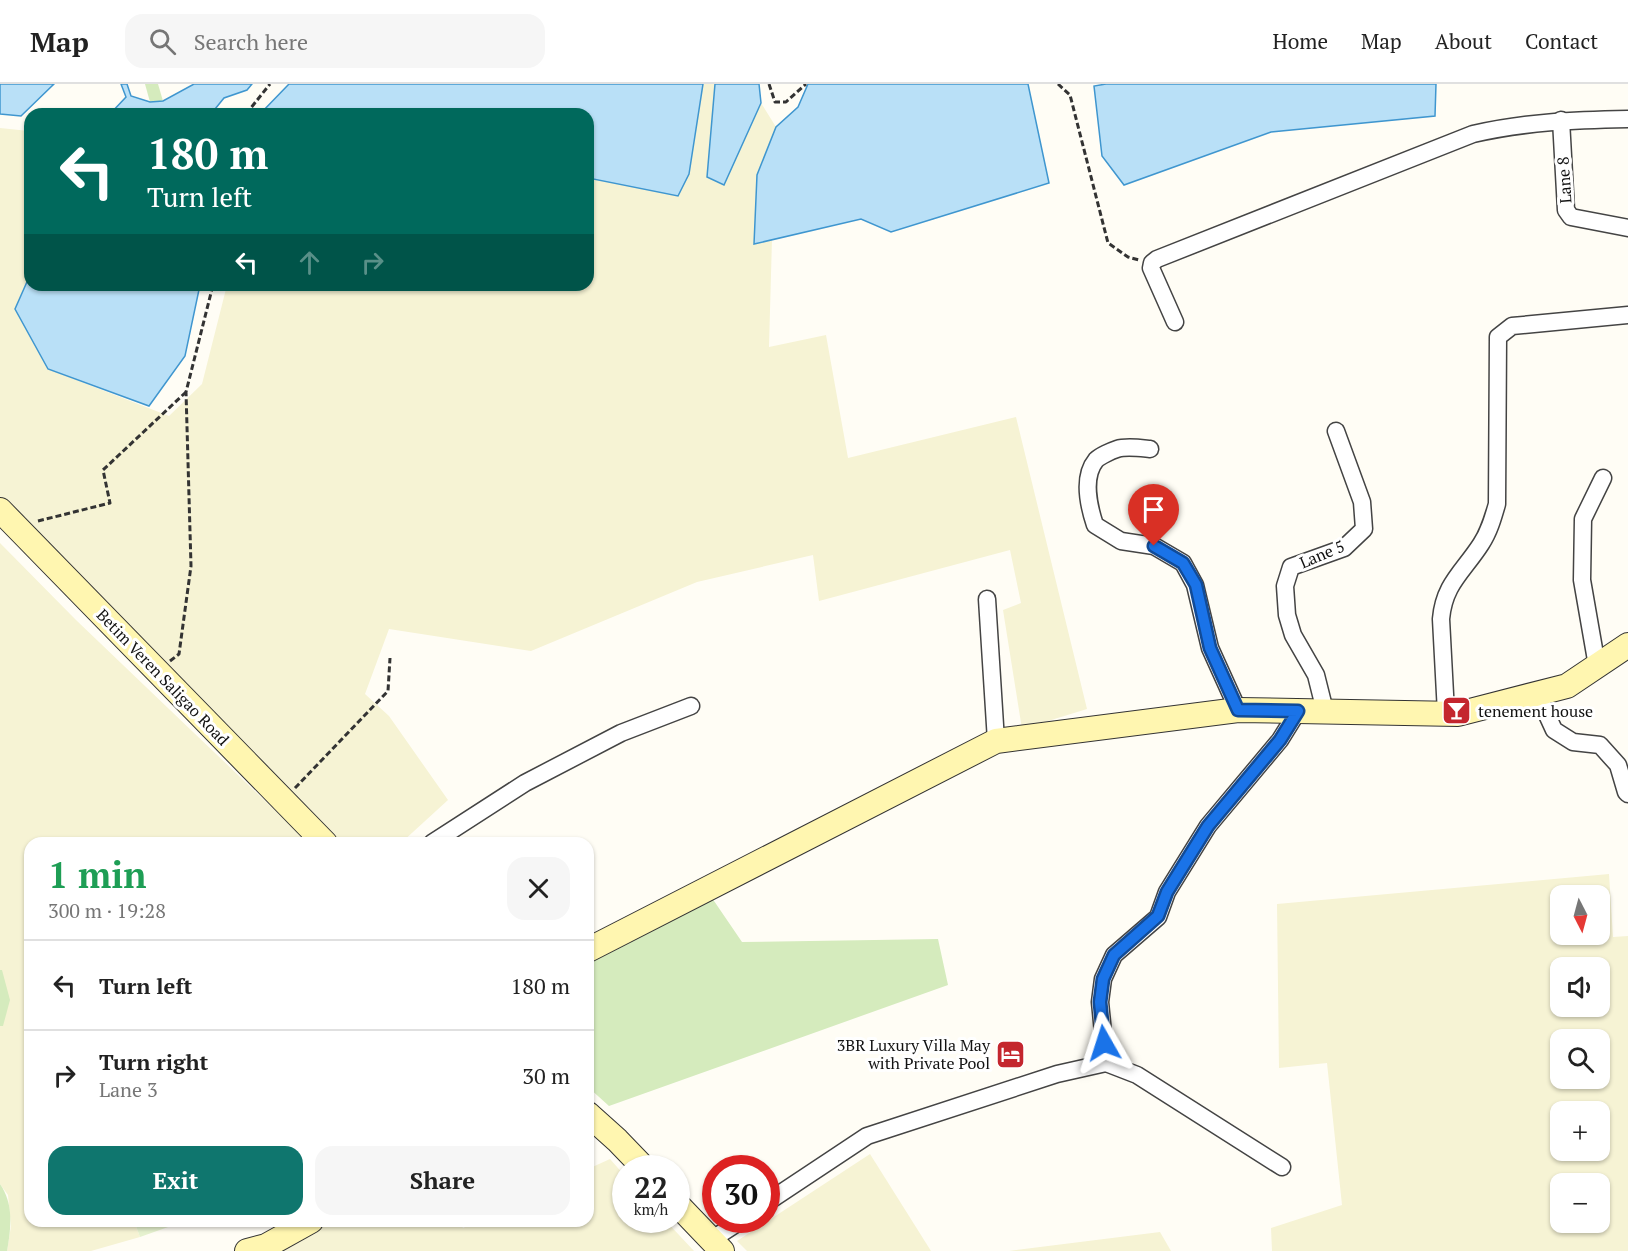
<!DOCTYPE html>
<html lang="en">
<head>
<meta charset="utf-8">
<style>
	body { margin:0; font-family:"PT Serif",serif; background:#f6f6f6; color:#222; height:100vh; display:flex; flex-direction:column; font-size:22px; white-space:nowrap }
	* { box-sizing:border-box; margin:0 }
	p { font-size:20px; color:#767676 }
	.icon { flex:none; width:33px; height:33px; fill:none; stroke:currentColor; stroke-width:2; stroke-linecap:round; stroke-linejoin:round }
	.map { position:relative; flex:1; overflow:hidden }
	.side { position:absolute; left:24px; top:753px; width:570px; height:390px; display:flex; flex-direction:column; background:#fff; border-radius:18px; box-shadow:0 2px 4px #0004 }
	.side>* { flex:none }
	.banner { position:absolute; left:24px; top:24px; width:570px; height:183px; border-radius:18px; box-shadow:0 2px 4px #0004; background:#00695c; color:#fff; overflow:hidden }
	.needle { width:39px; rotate:174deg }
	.buttons { position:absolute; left:1550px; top:801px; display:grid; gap:12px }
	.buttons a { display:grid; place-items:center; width:60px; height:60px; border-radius:12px; background:#fff; box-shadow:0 2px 4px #0004; font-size:30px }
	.speed { position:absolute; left:612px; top:1071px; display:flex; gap:12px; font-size:30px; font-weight:700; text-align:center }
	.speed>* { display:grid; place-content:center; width:78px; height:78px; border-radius:50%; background:#fff; box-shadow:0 2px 4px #0004; line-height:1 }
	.speed small { font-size:15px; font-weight:400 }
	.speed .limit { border:9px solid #d22; background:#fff; color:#111 }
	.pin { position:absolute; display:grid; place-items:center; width:51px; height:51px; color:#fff; margin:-62px -26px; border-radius:50% 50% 50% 0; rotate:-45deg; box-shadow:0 0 6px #0007 }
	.pin .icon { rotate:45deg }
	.me { position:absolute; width:66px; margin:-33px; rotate:354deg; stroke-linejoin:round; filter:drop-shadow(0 0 4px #0008) }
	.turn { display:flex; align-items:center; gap:21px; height:126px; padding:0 24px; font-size:27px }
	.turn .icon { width:78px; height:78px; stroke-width:2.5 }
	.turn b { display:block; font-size:42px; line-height:51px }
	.lanes { display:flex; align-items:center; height:57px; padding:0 24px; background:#0003; justify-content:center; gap:30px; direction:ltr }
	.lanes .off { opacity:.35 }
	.round { display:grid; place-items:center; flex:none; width:63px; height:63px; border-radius:18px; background:#f6f6f6 }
	.overview { display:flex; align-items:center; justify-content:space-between; height:102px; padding:0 24px }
	h1 { font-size:36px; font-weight:600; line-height:45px; color:#1e9e55 }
	.button { display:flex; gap:12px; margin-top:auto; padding:12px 24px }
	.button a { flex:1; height:69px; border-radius:18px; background:#0f766e; color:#fff; font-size:24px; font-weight:600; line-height:69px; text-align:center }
	.button a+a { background:#f6f6f6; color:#222 }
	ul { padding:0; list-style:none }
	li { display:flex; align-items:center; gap:18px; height:90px; padding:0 24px; border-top:2px solid #e0e0e0 }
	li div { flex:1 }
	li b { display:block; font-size:22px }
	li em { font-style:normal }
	header { display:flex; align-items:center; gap:36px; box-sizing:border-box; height:84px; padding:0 30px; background:#fff; border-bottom:2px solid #e0e0e0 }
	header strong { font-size:28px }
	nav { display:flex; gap:33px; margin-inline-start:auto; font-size:21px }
	.search { width:420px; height:54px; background:#f6f6f6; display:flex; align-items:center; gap:15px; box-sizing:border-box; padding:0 21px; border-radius:18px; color:#767676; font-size:22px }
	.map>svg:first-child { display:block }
</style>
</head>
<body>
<header>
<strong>Map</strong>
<div class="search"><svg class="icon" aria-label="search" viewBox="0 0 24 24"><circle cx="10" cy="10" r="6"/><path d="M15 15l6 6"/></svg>Search here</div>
<nav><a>Home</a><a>Map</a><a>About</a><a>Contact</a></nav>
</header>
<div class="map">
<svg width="1628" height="1167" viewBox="0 0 1628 1167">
	<rect width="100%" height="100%" fill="#fffdf5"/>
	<g fill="#f6f3d4" fill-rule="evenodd">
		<path d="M703 0H715L707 93 724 100 761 19 776 43 757 91 754 159 772 155 769 263 826 251 848 374 1016 333 1087 625 1022 645 1003 526 1021 519 1010 466 819 517 813 471 697 498 531 567 389 545 365 610 389 632 448 716 401 759H342L0 414V44L29 47 24 82 30 84V191L15 225 48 285 169 332 202 300 227 201H588V94L678 112 689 90Z"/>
		<path d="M0 459 76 536 309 759H30V1137H134L140 1153 91 1167H7L11 1142 8 1111 0 1100V942L3 941 2 887 0 886Z"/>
		<path d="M1609 790 1613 853 1628 852V1167H1272L1271 1144 1342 1121 1327 979 1279 984 1277 820ZM1560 812H1599V850H1560ZM1560 884H1599V922H1560ZM1560 956H1599V994H1560ZM1560 1028H1599V1066H1560ZM1560 1100H1599V1138H1560Z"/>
		<path d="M870 1070 931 1167H747L737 1157Z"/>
		<path d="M610 1075 625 1092 626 1136H665L694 1167H279L332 1137H459L463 1144 478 1137H588V1085Z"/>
		<path d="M1160 1148 1171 1167H1009Z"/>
	</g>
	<g fill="#d5ebbd">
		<path d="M145 0H158L163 17 150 18Z"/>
		<path d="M712 814 742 858 938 855 948 901 609 1022 588 1003V879Z"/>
		<path d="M0 886H2L10 916 3 942H0Z"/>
		<path d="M0 1100C14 1120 11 1144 7 1167H0Z"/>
	</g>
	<path fill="#e6f2cf" d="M134 1137H185L140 1153Z"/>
	<g fill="#b9e0f7" stroke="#3f96cf" stroke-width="1.5">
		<path d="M0 0H54L21 32 0 30Z"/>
		<path d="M121 0H127L131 12 150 18 163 17 194 0H252L247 6 224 14 211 30H110L126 13Z"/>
		<path d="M289 0H703L689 90 678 112 588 94V30H260Z"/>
		<path d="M715 0H759L761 19 724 101 707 93Z"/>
		<path d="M808 0H1028L1049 99 891 148 861 135 754 160 757 91 776 43 798 23Z"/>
		<path d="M1106 0H1436L1435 32 1271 48 1124 101 1102 72 1094 2Z"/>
		<path d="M30 191V201H200L185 272 149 322 48 285 15 225Z"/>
	</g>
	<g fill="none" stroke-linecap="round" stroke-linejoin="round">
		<defs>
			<g id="street">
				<path d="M1561 36 1566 126 1571 133 1628 144"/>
				<path d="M1175 238 1151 184 1152 179 1157 175 1473 50C1525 38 1574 36 1628 35"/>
				<path d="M1150 365C1140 364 1126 362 1117 365 1111 367 1100 372 1096 376 1082 393 1089 423 1095 441L1121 457 1154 462 1183 479 1195 501 1210 564 1238 626"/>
				<path d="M987 515 996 657"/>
				<path d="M1597 582 1582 496 1583 435 1603 394"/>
				<path d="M1537 609 1554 646 1573 658 1600 661 1618 681 1626 708 1628 710"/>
				<path d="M1325 627 1316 591 1293 551 1287 531 1285 502 1291 483 1344 464 1364 445 1362 418 1336 347"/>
				<path d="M1446 629 1441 535C1444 500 1463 488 1481 460 1489 448 1493 434 1497 420L1498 253 1512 242 1628 231"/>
				<path d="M432 759 525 699 621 649 691 622"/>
				<path d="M1106 979 1100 918 1103 895 1114 871 1158 833 1167 808 1208 742 1280 656 1298 627"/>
				<path d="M766 1119 867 1052 1057 990 1106 979 1137 991 1282 1083"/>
				<path d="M711 1156 742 1136"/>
			</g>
			<g id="secondary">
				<path d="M0 426 325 759"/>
				<path d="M588 866 996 657 1238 626 1458 630 1567 602 1628 561"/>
				<path d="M588 1030 617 1056 644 1084"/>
				<path d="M676 1119 722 1167"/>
				<path d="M247 1167 266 1162 311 1137"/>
			</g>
		</defs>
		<use href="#street" stroke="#444" stroke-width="19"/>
		<use href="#secondary" stroke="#333" stroke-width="26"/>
		<g stroke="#333" stroke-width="3" stroke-dasharray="6 3" stroke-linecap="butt">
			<path d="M769 0 775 18H786L806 0"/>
			<path d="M1058 0 1070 11 1108 159 1128 173 1139 176"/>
			<path d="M246 30 270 0"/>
			<path d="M38 437 110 419 103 386 186 308"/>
			<path d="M170 577 179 570 191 482 186 308 213 201"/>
			<path d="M295 704 388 607 390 574"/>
		</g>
		<use href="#street" stroke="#fff" stroke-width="16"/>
		<use href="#secondary" stroke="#fff6b0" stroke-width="24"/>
	</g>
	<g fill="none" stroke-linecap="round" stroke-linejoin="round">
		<defs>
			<path id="route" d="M1104 959 1100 918 1103 895 1114 871 1158 832 1167 808 1208 742 1280 656 1298 627 1238 626 1210 564 1196 501 1183 479 1154 462"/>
		</defs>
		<use href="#route" stroke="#114b97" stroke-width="15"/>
		<use href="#route" stroke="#1a73e8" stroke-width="10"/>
	</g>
	<defs>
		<symbol id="bar-square" viewBox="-11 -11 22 22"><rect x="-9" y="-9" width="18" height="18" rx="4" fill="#c4262e" stroke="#fff"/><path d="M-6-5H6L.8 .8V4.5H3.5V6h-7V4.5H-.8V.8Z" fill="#fff"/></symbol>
		<symbol id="hotel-square" viewBox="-11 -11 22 22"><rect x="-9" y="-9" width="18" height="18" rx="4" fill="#c4262e" stroke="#fff"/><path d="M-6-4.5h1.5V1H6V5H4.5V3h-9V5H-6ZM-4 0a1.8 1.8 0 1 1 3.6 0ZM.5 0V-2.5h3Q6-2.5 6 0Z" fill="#fff"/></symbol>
	</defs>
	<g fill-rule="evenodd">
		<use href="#bar-square" x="1440" y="610" width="33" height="33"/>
		<use href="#hotel-square" x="994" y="954" width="33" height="33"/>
	</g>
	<g text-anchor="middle" stroke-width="6" stroke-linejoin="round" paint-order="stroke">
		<g font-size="16" fill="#111" stroke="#fff">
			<text transform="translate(1564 96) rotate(-94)" y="6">Lane 8</text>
			<text transform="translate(1322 470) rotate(-23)" y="6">Lane 5</text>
			<text transform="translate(163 593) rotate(46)" y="6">Betim Veren Saligao Road</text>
		</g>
		<g font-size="16" fill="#111" stroke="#fff" text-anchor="start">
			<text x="1478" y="633">tenement house</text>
			<text x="990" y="967" text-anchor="end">3BR Luxury Villa May<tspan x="990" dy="18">with Private Pool</tspan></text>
		</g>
	</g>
</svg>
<div class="buttons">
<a><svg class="needle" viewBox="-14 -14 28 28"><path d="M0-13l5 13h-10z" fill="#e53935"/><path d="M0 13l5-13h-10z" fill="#767676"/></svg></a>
<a><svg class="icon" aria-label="sound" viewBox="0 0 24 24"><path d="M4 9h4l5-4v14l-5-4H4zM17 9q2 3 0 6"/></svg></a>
<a><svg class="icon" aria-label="search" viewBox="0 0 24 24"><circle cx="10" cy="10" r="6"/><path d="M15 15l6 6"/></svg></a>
<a>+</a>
<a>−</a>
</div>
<div class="speed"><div>22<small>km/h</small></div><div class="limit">30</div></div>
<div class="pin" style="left:1154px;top:462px;background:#d93025"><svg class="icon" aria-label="arrive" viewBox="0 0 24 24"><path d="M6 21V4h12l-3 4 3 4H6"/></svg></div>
<svg class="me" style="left:1104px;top:959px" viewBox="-20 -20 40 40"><path d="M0-17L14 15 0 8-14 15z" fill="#1a73e8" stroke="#fff" stroke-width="4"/></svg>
<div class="banner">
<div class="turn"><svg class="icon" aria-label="left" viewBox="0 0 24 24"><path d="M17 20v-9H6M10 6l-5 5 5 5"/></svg><div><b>180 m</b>Turn left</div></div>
<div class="lanes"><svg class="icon" aria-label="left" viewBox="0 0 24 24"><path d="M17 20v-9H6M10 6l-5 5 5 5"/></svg><svg class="icon off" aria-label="ahead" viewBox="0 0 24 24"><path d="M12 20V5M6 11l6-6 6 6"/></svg><svg class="icon off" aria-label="right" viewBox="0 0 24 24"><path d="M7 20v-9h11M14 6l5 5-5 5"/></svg></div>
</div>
<section class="side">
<div class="overview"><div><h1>1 min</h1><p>300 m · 19:28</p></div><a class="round"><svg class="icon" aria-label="close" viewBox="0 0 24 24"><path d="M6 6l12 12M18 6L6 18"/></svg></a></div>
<ul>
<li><svg class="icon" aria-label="left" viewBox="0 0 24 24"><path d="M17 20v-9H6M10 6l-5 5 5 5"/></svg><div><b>Turn left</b></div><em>180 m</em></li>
<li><svg class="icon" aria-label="right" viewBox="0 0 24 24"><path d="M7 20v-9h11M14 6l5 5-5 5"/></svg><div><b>Turn right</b><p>Lane 3</p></div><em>30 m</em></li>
</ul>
<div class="button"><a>Exit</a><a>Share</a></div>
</section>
</div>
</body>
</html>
